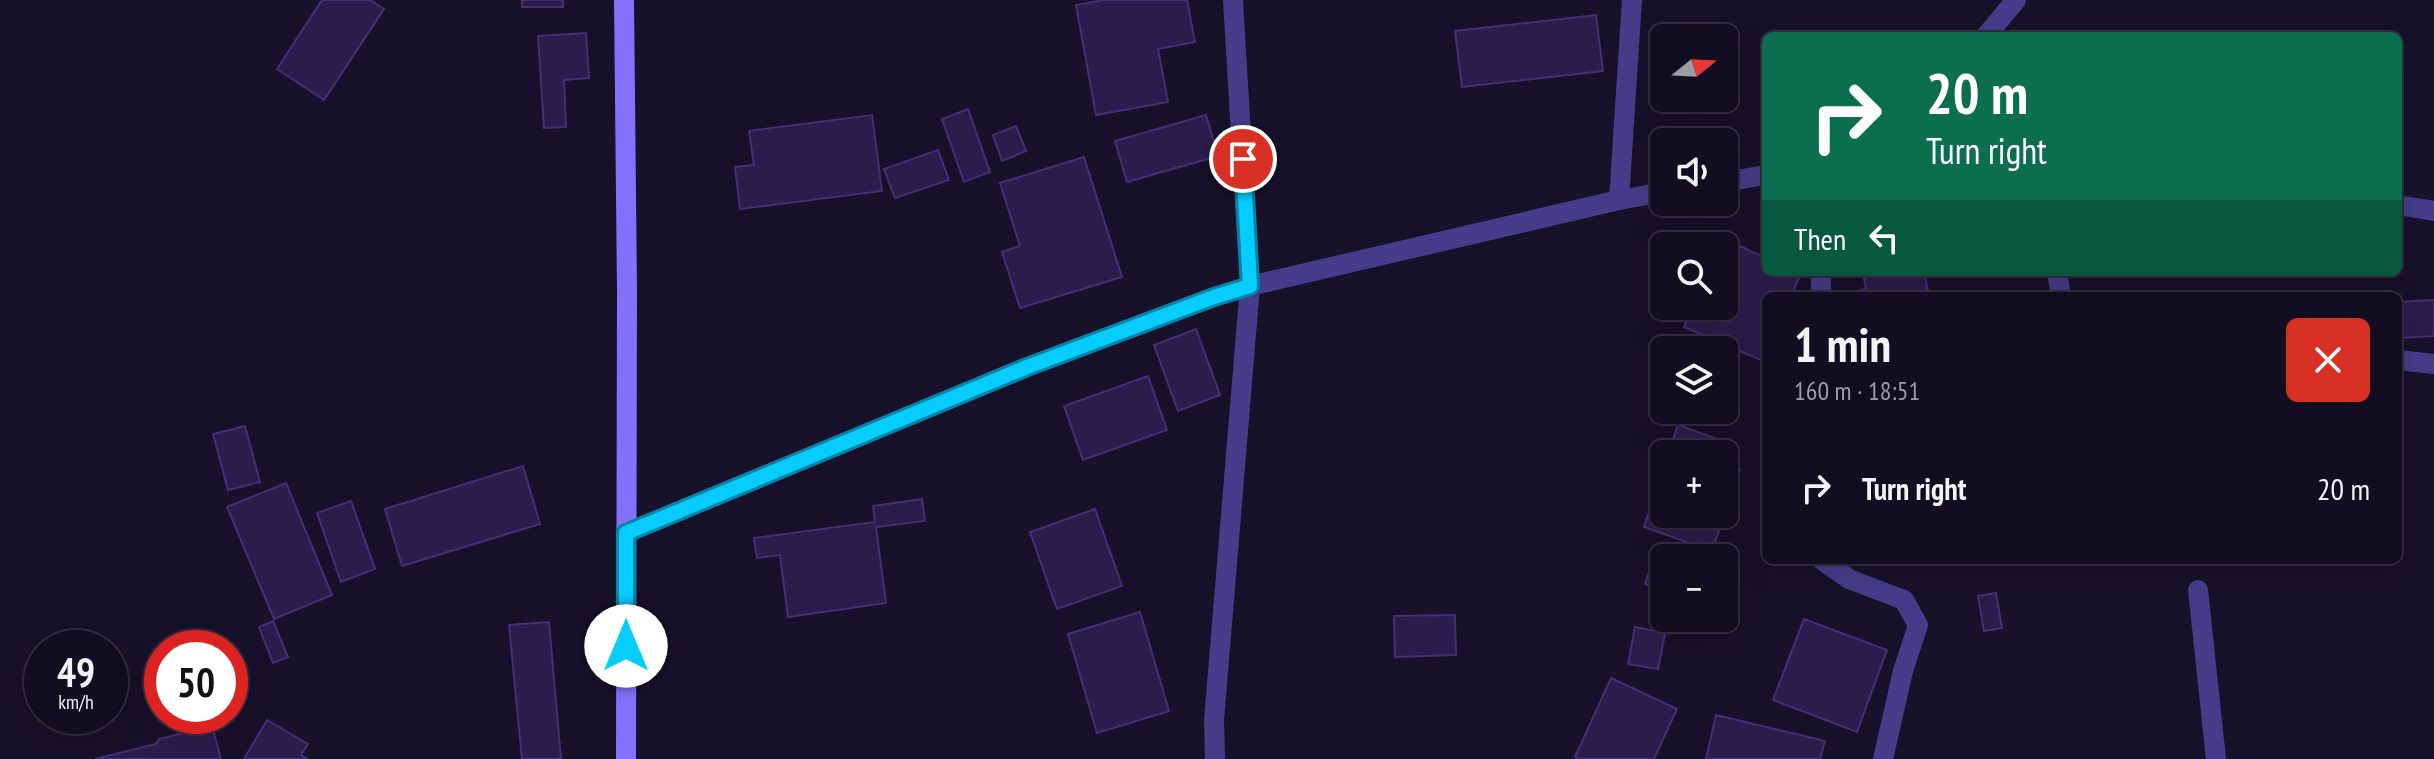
<!DOCTYPE html>
<html lang="en">
<head>
<meta charset="utf-8">
<style>
	body { margin:0; font-family:"PT Sans Narrow",sans-serif; background:#1b1629; color:#f1f3f6; height:100vh; display:flex; flex-direction:column; font-size:30px; white-space:nowrap }
	* { box-sizing:border-box; margin:0 }
	p { font-size:26px; color:#9c9ca5 }
	.icon { flex:none; width:44px; height:44px; fill:none; stroke:currentColor; stroke-width:2; stroke-linecap:round; stroke-linejoin:round }
	.map { position:relative; flex:1; overflow:hidden }
	.side { position:absolute; left:1762px; top:292px; width:640px; height:272px; display:flex; flex-direction:column; background:#120d20; border-radius:12px; box-shadow:0 8px 32px #0002,0 0 0 2px #312d3e }
	.side>* { flex:none }
	.banner { position:absolute; left:1762px; top:32px; width:640px; height:244px; border-radius:12px; box-shadow:0 8px 32px #0002,0 0 0 2px #312d3e; background:#0b6e4f; color:#fff; overflow:hidden }
	.needle { width:52px; rotate:72deg }
	.buttons { position:absolute; left:1650px; top:24px; display:grid; gap:16px }
	.buttons a { display:grid; place-items:center; width:88px; height:88px; border-radius:12px; background:#120d20; box-shadow:0 8px 32px #0002,0 0 0 2px #312d3e; font-size:40px }
	.speed { position:absolute; left:24px; top:630px; display:flex; gap:16px; font-size:40px; font-weight:700; text-align:center }
	.speed>* { display:grid; place-content:center; width:104px; height:104px; border-radius:50%; background:#120d20; box-shadow:0 8px 32px #0002,0 0 0 2px #312d3e; line-height:1 }
	.speed small { font-size:20px; font-weight:400 }
	.speed .limit { border:12px solid #d22; background:#fff; color:#111 }
	.pin { position:absolute; display:grid; place-items:center; width:68px; height:68px; color:#fff; margin:-34px; border:4px solid #fff; border-radius:50%; box-shadow:0 2px 8px #0007 }
	.me { position:absolute; width:88px; margin:-44px; rotate:0deg; stroke-linejoin:round; filter:drop-shadow(0 0 6px #0008) }
	.turn { display:flex; align-items:center; gap:28px; height:168px; padding:0 32px; font-size:36px }
	.turn .icon { width:104px; height:104px; stroke-width:2.5 }
	.turn b { display:block; font-size:56px; line-height:68px }
	.then { display:flex; align-items:center; height:76px; padding:0 32px; background:#0003; gap:16px; font-size:30px }
	.round { display:grid; place-items:center; flex:none; width:84px; height:84px; border-radius:12px; background:#1b1629 }
	.summary { display:flex; align-items:center; justify-content:space-between; height:136px; padding:0 32px }
	h1 { font-size:48px; font-weight:700; line-height:60px }
	ul { padding:0; list-style:none }
	li { display:flex; align-items:center; gap:24px; height:120px; padding:0 32px }
	li div { flex:1 }
	li b { display:block; font-size:30px }
	li em { font-style:normal }
	.map>svg:first-child { display:block }
</style>
</head>
<body>
<div class="map">
<svg width="2434" height="759" viewBox="0 0 2434 759">
	<rect width="100%" height="100%" fill="#18112a"/>
	<g fill="#2b1d4b" stroke="#442f77" stroke-width="2">
		<path d="M322 0H370L384 9 324 100 277 69Z"/>
		<rect x="522" y="0" width="41" height="7"/>
		<path d="M1104 0H1187L1195 42 1158 49 1168 102 1096 115 1076 5Z"/>
		<path d="M1596 15 1603 71 1462 87 1455 31Z"/>
		<path d="M586 33 589 78 564 80 566 127 544 128 538 36Z"/>
		<path d="M968 109 990 172 964 182 942 119Z"/>
		<path d="M872 115 882 191 740 209 735 167 754 165 749 131Z"/>
		<path d="M1206 115 1218 156 1127 182 1115 141Z"/>
		<path d="M1016 126 1026 151 1002 161 993 135Z"/>
		<path d="M938 150 949 180 895 198 884 169Z"/>
		<path d="M1084 157 1122 277 1020 308 1002 252 1020 246 1000 183Z"/>
		<path d="M1722 238 1766 258V272L1801 273 1791 296H1766V355L1763 361 1684 327 1693 306H1724V246H1719Z"/>
		<path d="M1924 272 1929 296H1838L1866 289 1863 273Z"/>
		<path d="M2434 300V336L2398 338V302Z"/>
		<path d="M1196 329 1220 395 1178 411 1154 345Z"/>
		<path d="M1148 376 1167 430 1083 460 1064 406Z"/>
		<path d="M1678 425 1723 441 1718 454H1668Z"/>
		<path d="M245 426 260 482 228 490 213 434Z"/>
		<path d="M1724 463 1740 469 1712 551 1644 527 1664 467V514H1724Z"/>
		<path d="M523 466 540 524 402 566 385 509Z"/>
		<path d="M286 483 332 595 274 619 227 507Z"/>
		<path d="M922 499 925 521 876 527 886 603 788 617 780 555 757 558 754 538 875 522 873 506Z"/>
		<path d="M351 501 375 569 341 582 317 513Z"/>
		<path d="M1095 509 1122 586 1057 609 1030 532Z"/>
		<path d="M1658 546 1684 555 1683 558H1664V591L1645 584Z"/>
		<path d="M1996 593 2002 628 1984 631 1978 596Z"/>
		<path d="M1140 612 1169 711 1097 733 1068 634Z"/>
		<path d="M1455 615 1456 655 1395 657 1394 616Z"/>
		<path d="M1804 619 1887 650 1857 732 1773 700Z"/>
		<path d="M273 621 288 657 273 663 259 627Z"/>
		<path d="M549 622 561 759H522L509 625Z"/>
		<path d="M1635 627 1665 633 1658 669 1628 664Z"/>
		<path d="M1611 678 1677 709 1654 759H1579L1575 757Z"/>
		<path d="M1716 715 1825 741 1820 759H1706Z"/>
		<path d="M267 720 308 744 301 755 308 759H244Z"/>
		<path d="M212 726 221 759H95L156 744 159 739Z"/>
	</g>
	<g fill="none" stroke-linecap="round" stroke-linejoin="round">
		<g stroke="#463c89" stroke-width="20">
			<path d="M1986 36 2016 0"/>
			<path d="M1724 182 1766 175"/>
			<path d="M1619 200 1632 0"/>
			<path d="M2398 205 2434 211"/>
			<path d="M1821 272V296"/>
			<path d="M2057 272 2061 296"/>
			<path d="M2398 360 2434 364"/>
			<path d="M626 533 1027 367 1214 297 1250 286 1619 200 1664 192"/>
			<path d="M1822 560 1849 579 1904 600 1918 625 1903 671 1883 759"/>
			<path d="M2198 590 2216 759"/>
			<path d="M1215 759 1214 720 1250 286 1233 0"/>
		</g>
		<path stroke="#8371fe" stroke-width="20" d="M624 0 627 290 626 759"/>
	</g>
	<g fill="none" stroke-linecap="round" stroke-linejoin="round">
		<defs>
			<path id="route" d="M626 646V533L1027 367 1214 297 1250 286 1243 159"/>
		</defs>
		<use href="#route" stroke="#0585a5" stroke-width="20"/>
		<use href="#route" stroke="#07cdfe" stroke-width="14"/>
	</g>
</svg>
<div class="buttons">
<a><svg class="needle" viewBox="-14 -14 28 28"><path d="M0-13l5 13h-10z" fill="#e53935"/><path d="M0 13l5-13h-10z" fill="#9c9ca5"/></svg></a>
<a><svg class="icon" aria-label="sound" viewBox="0 0 24 24"><path d="M4 9h4l5-4v14l-5-4H4zM17 9q2 3 0 6"/></svg></a>
<a><svg class="icon" aria-label="search" viewBox="0 0 24 24"><circle cx="10" cy="10" r="6"/><path d="M15 15l6 6"/></svg></a>
<a><svg class="icon" aria-label="layers" viewBox="0 0 24 24"><path d="M12 4l9 5-9 5-9-5zM3 14l9 5 9-5"/></svg></a>
<a>+</a>
<a>−</a>
</div>
<div class="speed"><div>49<small>km/h</small></div><div class="limit">50</div></div>
<div class="pin" style="left:1243px;top:159px;background:#d93025"><svg class="icon" aria-label="arrive" viewBox="0 0 24 24"><path d="M6 21V4h12l-3 4 3 4H6"/></svg></div>
<svg class="me" style="left:626px;top:646px" viewBox="-20 -20 40 40"><circle r="19" fill="#fff"/><path d="M0-13L10 11 0 6-10 11z" fill="#07cdfe"/></svg>
<div class="banner">
<div class="turn"><svg class="icon" aria-label="right" viewBox="0 0 24 24"><path d="M7 20v-9h11M14 6l5 5-5 5"/></svg><div><b>20 m</b>Turn right</div></div>
<div class="then">Then<svg class="icon" aria-label="left" viewBox="0 0 24 24"><path d="M17 20v-9H6M10 6l-5 5 5 5"/></svg></div>
</div>
<section class="side">
<div class="summary"><div><h1>1 min</h1><p>160 m · 18:51</p></div><a class="round" style="background:#d93025;color:#fff"><svg class="icon" aria-label="close" viewBox="0 0 24 24"><path d="M6 6l12 12M18 6L6 18"/></svg></a></div>
<ul>
<li><svg class="icon" aria-label="right" viewBox="0 0 24 24"><path d="M7 20v-9h11M14 6l5 5-5 5"/></svg><div><b>Turn right</b></div><em>20 m</em></li>
</ul>
</section>
</div>
</body>
</html>
